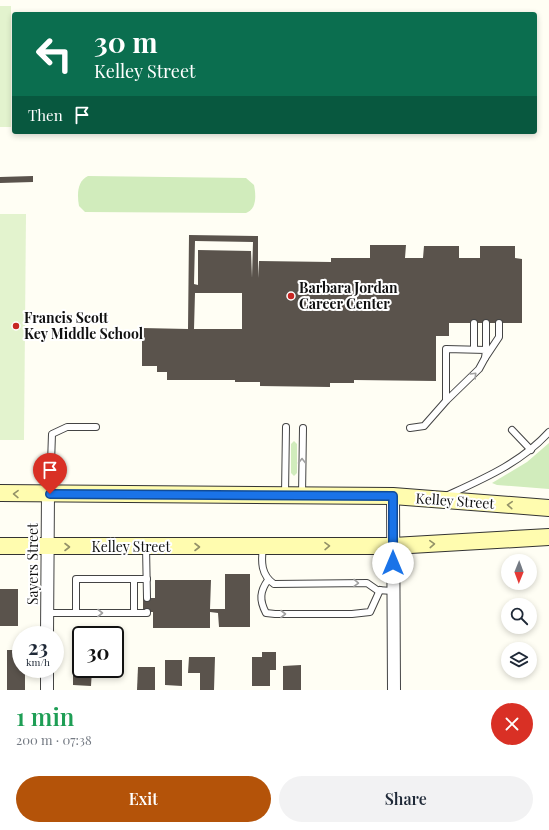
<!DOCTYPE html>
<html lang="en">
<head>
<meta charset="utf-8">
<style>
	body { margin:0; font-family:"Playfair Display",serif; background:#f2f2f3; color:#1f2937; height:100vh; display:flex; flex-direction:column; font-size:15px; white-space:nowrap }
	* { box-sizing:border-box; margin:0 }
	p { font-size:13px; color:#747a83 }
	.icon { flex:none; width:22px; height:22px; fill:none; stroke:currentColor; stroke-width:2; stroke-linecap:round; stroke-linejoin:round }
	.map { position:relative; height:690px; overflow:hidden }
	.sheet { display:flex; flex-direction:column; background:#fff; flex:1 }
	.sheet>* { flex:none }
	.top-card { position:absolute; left:12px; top:12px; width:525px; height:122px; border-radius:4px; box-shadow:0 2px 6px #0003; background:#0b6e4f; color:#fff; overflow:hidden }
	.needle { width:26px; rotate:181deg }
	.controls { position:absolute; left:501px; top:554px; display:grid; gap:8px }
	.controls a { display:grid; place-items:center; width:36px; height:36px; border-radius:50%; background:#fff; box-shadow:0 2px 6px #0003; font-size:20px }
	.speed { position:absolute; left:12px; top:626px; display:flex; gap:8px; font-size:20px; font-weight:700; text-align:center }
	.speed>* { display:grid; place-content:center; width:52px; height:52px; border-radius:50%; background:#fff; box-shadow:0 2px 6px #0003; line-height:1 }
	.speed small { font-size:10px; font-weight:400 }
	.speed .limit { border:2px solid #111; border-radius:6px; background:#fff; color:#111 }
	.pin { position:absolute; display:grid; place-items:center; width:34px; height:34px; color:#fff; margin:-41px -17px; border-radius:50% 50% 50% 0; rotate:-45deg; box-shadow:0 0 4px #0007 }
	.pin .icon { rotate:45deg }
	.me { position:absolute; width:44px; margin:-22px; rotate:0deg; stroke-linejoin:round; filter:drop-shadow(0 0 3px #0008) }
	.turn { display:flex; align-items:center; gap:14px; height:84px; padding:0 16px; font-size:18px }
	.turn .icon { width:52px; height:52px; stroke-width:2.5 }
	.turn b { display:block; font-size:28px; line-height:34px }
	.then { display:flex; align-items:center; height:38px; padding:0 16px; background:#0003; gap:8px; font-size:15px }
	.round { display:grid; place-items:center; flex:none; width:42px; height:42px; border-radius:21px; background:#f2f2f3 }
	.overview { display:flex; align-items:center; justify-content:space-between; height:68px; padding:0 16px }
	h1 { font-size:24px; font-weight:600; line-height:30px; color:#1e9e55 }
	.cta { display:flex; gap:8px; margin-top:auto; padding:8px 16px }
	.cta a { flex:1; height:46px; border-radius:24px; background:#b45309; color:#fff; font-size:16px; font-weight:600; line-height:46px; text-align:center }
	.cta a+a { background:#f2f2f3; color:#1f2937 }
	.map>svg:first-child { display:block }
</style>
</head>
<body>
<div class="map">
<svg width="549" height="690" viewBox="0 0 549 690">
	<rect width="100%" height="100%" fill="#fffef4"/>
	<g fill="#d1ecbc">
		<path d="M88 176 246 178 254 185C256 195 257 209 246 213L85 212 79 206C77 195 77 181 88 176Z"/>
		<path d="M294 441 297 444V473L294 476 291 473V444Z"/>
		<path d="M549 443V489L497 485 492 483 527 462Z"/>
	</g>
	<g fill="#e3f3ce">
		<rect x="0" y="6" width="11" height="121"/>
		<path d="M0 214H26L24 440H0Z"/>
	</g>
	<g fill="#5a534c" fill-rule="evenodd">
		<path d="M33 176V182L0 183V177Z"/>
		<path d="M189 235 258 236V278L259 261 331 262V258H370V245H406L405 258H423L424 246H459V258H480V246H515V258L522 259V323H449V336H436V381L354 380V383H330V387L260 386V382H235V380H167V372H157V366H142V328L188 329ZM195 241 253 242 252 278 251 251 198 250V285L194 284ZM195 293H242V329H194Z"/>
		<path d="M225 574H250V627H219L218 613 210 612V628H153V612H143V598H155V580H211L210 609H225Z"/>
		<rect x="0" y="589" width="18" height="37"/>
		<path d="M79 645H81V669H92L91 686 73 685V667H77Z"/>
		<path d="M7 650H21V669H25V690H7Z"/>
		<path d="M262 652H276V670H270V686H252V657H262Z"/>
		<path d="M189 657H215L214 690H200V673H188Z"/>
		<path d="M165 660H182V686L165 685Z"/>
		<path d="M301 665V690H283V666Z"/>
		<path d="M138 667H155V690H137Z"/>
	</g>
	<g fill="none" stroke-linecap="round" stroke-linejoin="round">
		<defs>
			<g id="lane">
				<path d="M474 349V323"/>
				<path d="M486 350V323"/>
				<path d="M485 358 499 337V323"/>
				<path d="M410 428 424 426 446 401 479 369 485 358 486 350 446 349V401"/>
				<path d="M512 430 531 450"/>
				<path d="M50 492 52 434 67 427H96"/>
				<path d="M285 494 286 427"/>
				<path d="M302 495 303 428"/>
				<path d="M446 496C483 479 521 463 549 432"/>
				<path d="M146 547 147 598"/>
				<path d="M263 547C261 562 261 575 274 584L367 583 377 590 393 591"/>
				<path d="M268 580C260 591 259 600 266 613L275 614H352L370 612 380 590"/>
				<path d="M47 613H147V612"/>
				<path d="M76 613V579H147"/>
				<path d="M134 613V579"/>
			</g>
			<g id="street">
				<path d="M393 496 394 690"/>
				<path d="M47 635 48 494"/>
				<path d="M47 690V669"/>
			</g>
			<g id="secondary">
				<path d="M0 493 393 496 549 508"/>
				<path d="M0 546H393L549 537"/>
			</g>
		</defs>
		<use href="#lane" stroke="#444" stroke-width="8"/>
		<use href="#street" stroke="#444" stroke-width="14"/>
		<use href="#secondary" stroke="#333" stroke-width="18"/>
		<use href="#lane" stroke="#fff" stroke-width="6"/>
		<use href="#street" stroke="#fff" stroke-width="12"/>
		<use href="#secondary" stroke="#fffcaf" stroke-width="16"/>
	</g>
	<defs><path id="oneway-chevron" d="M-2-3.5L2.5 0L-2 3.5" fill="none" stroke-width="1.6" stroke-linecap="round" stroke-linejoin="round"/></defs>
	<g stroke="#a0a0a0">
		<use href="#oneway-chevron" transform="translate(474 375) rotate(-46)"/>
		<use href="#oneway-chevron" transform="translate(302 461) rotate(-90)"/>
		<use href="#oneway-chevron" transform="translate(356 583) rotate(1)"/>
		<use href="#oneway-chevron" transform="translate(100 613)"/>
		<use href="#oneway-chevron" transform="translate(283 614)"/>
	</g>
	<g stroke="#949268">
		<use href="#oneway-chevron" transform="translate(16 494) rotate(-179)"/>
		<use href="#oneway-chevron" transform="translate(510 505) rotate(-176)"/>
		<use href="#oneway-chevron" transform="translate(432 544) rotate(-3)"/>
		<use href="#oneway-chevron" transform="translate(327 546) rotate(-1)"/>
		<use href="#oneway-chevron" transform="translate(67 547)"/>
		<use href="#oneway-chevron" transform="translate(197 547)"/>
	</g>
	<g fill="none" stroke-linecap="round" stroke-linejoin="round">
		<defs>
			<path id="route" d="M50 494 393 496V563"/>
		</defs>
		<use href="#route" stroke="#114b97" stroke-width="10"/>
		<use href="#route" stroke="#1a73e8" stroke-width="7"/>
	</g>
	<g fill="#c72623" stroke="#fff" stroke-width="1.5">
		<circle cx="291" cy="296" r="4"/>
		<circle cx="16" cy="326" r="4"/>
	</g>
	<g text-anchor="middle" stroke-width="4" stroke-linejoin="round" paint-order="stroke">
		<g font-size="14" font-weight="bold" fill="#111" stroke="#fff" text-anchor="start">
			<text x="299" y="293">Barbara Jordan<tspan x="299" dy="16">Career Center</tspan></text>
			<text x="24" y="323">Francis Scott<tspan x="24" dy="16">Key Middle School</tspan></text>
		</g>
		<g font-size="14" fill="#111" stroke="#fff">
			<text transform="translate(455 501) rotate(4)" y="5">Kelley Street</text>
			<text x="131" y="552">Kelley Street</text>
			<text transform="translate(33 564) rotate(-90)" y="5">Sayers Street</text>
		</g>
	</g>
</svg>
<div class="controls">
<a><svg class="needle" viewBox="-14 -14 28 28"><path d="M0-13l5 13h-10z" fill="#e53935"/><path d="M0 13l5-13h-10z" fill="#747a83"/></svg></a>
<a><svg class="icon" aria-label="search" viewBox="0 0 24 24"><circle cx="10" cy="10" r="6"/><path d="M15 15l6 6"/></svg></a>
<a><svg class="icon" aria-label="layers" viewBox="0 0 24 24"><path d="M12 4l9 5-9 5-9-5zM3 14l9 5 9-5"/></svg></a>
</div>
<div class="speed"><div>23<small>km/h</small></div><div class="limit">30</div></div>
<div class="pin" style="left:50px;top:494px;background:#d93025"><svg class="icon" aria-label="arrive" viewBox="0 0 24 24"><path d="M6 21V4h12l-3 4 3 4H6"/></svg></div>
<svg class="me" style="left:393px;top:563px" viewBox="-20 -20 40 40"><circle r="19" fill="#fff"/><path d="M0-13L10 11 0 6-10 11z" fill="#1a73e8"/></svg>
<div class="top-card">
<div class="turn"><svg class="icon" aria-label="left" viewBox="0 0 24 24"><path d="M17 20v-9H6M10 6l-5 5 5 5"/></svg><div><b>30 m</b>Kelley Street</div></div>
<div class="then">Then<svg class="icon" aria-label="arrive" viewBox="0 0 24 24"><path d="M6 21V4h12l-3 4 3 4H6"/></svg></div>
</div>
</div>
<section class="sheet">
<div class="overview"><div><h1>1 min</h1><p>200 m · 07:38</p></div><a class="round" style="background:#d93025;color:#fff"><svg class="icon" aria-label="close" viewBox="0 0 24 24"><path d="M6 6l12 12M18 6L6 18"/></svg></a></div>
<div class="cta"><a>Exit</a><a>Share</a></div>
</section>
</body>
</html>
